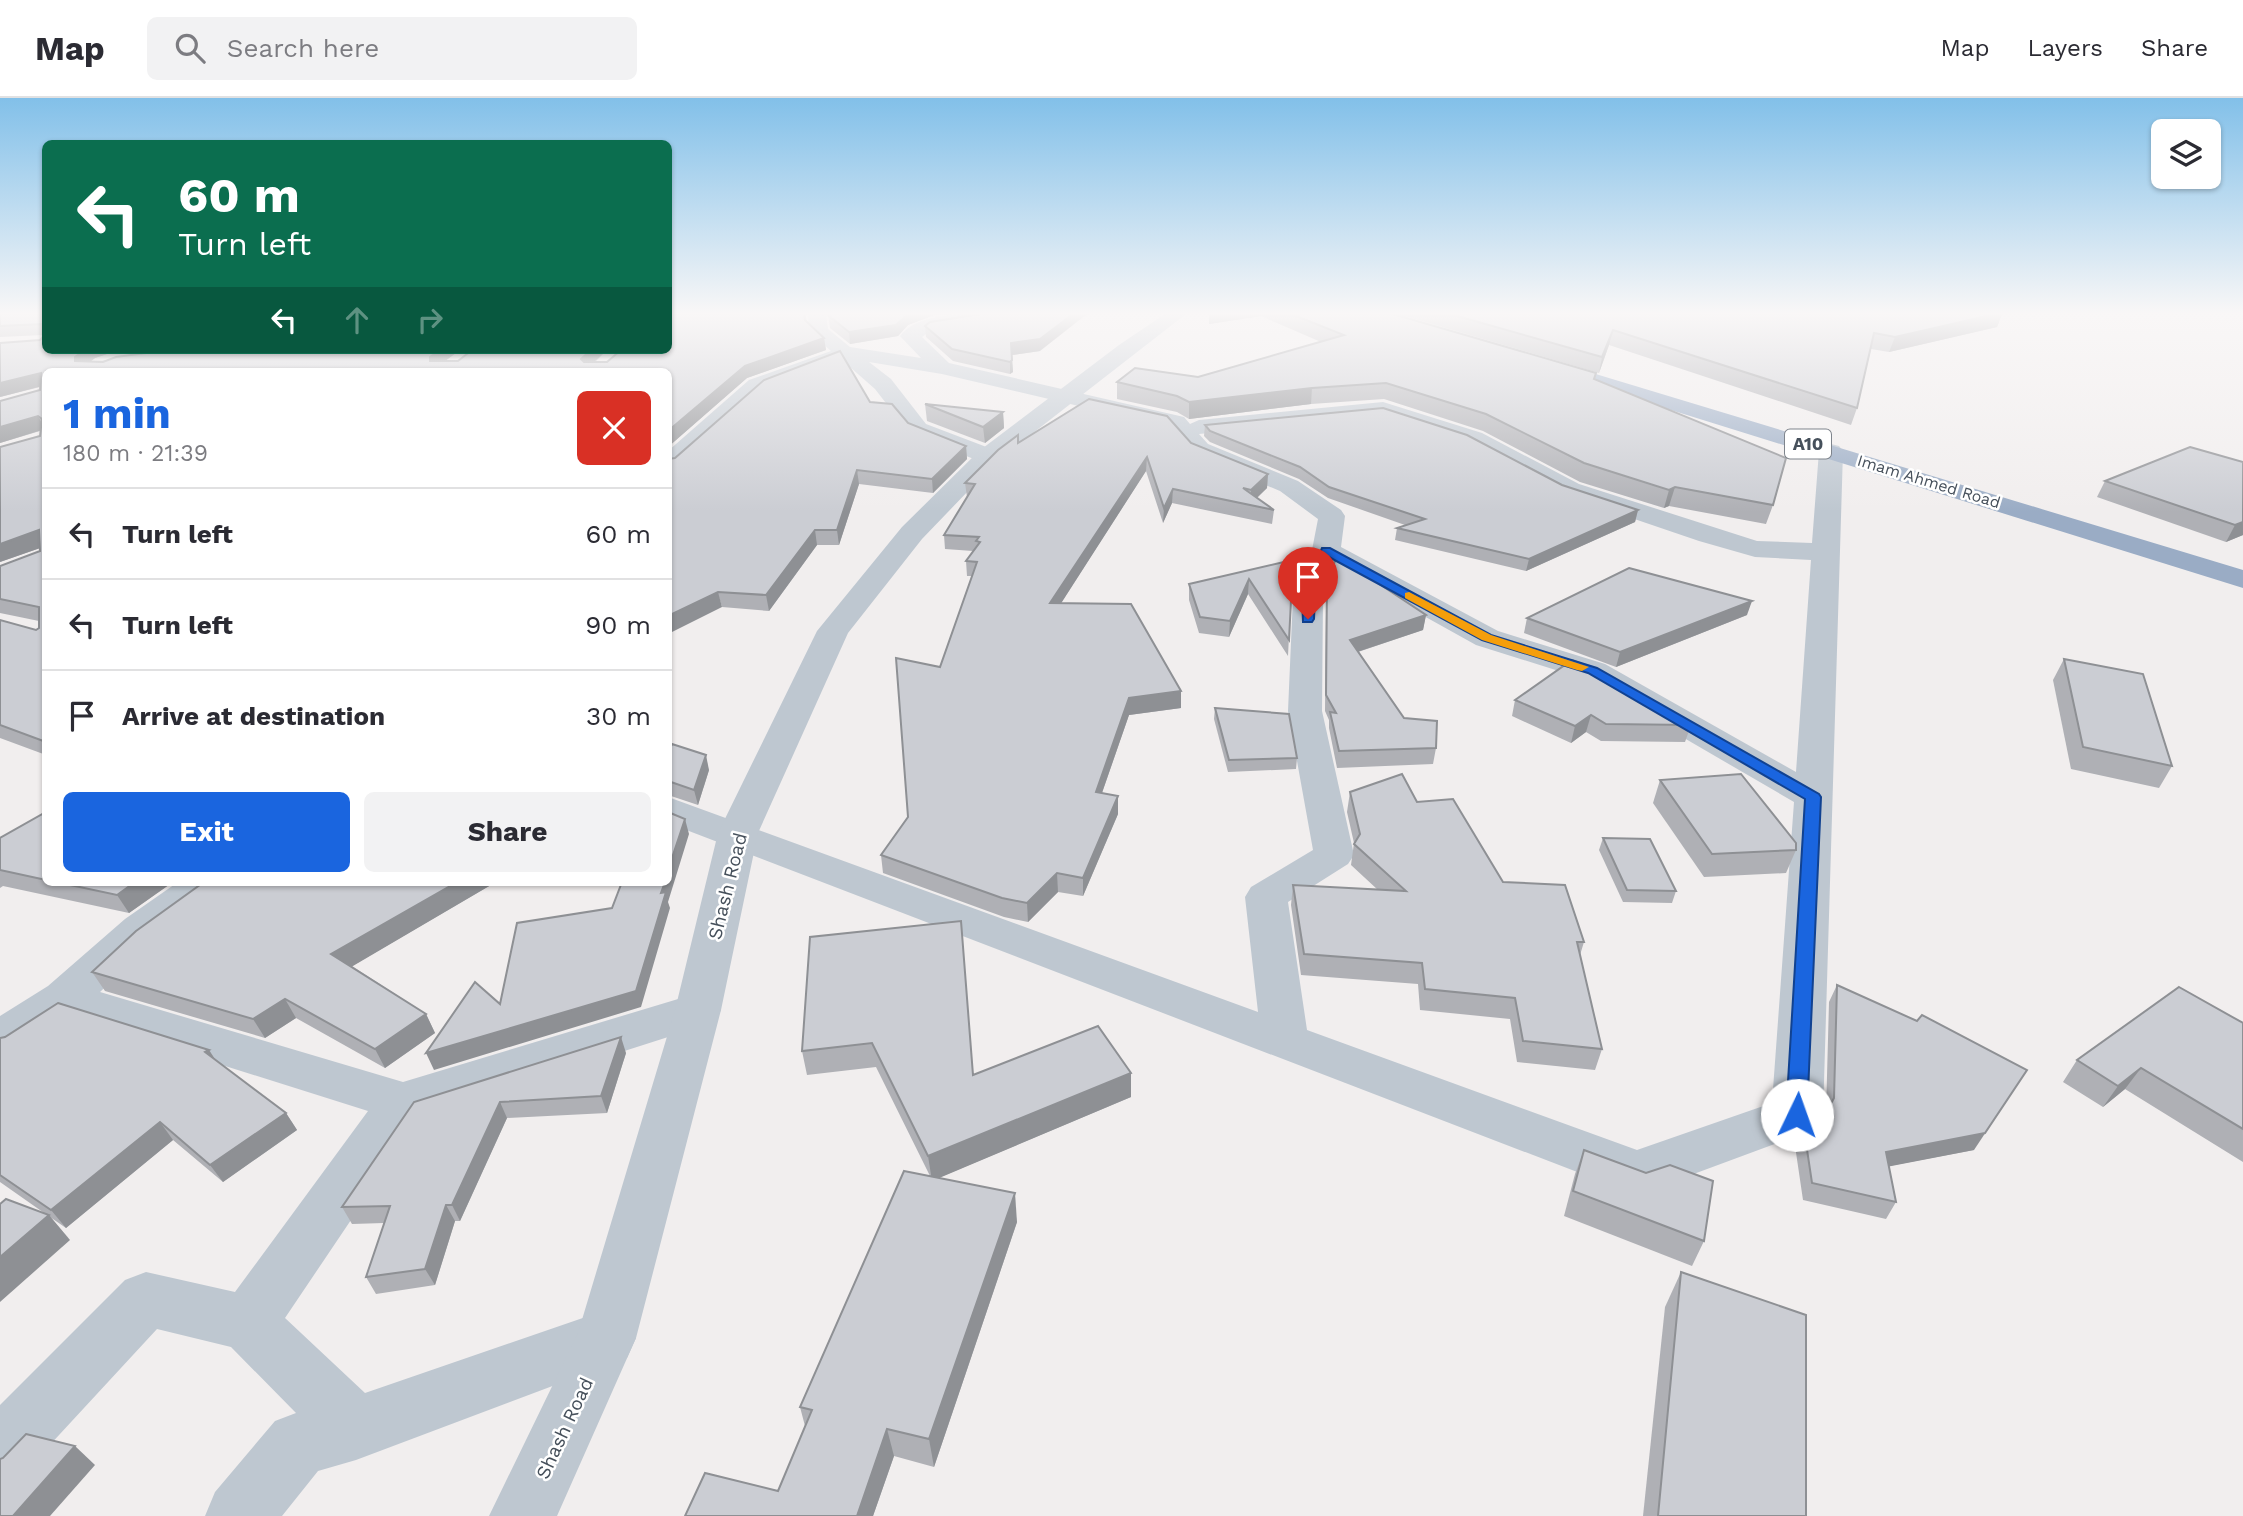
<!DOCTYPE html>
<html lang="en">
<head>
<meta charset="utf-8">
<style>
	body { margin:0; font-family:"Work Sans",sans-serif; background:#f2f2f3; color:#2b2b33; height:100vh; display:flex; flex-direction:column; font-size:26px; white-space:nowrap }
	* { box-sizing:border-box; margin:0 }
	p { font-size:23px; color:#7c7c81 }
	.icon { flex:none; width:38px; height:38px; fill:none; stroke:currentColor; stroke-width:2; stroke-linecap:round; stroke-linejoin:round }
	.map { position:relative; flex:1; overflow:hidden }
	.drawer { position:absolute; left:42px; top:270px; width:630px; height:518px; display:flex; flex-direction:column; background:#fff; border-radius:10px; box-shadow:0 2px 5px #0004 }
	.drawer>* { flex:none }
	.top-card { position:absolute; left:42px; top:42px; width:630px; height:214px; border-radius:10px; box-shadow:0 2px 5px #0004; background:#0b6e4f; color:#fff; overflow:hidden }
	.controls { position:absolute; left:2151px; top:21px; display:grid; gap:14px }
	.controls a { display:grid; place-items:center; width:70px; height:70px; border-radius:10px; background:#fff; box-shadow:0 2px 5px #0004; font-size:35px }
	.pin { position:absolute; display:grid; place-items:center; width:60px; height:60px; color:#fff; margin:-72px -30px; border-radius:50% 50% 50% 0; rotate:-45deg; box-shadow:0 0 7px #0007 }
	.pin .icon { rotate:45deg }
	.me { position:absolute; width:77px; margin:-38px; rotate:3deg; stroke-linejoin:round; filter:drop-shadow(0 0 5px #0008) }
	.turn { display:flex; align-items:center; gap:24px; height:147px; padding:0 21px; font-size:32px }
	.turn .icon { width:91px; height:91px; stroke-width:2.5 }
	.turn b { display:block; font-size:49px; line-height:60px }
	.lanes { display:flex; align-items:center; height:66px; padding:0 21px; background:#0003; justify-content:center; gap:35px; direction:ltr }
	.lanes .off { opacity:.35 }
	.round { display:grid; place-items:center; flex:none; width:74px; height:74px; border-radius:10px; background:#f2f2f3 }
	.head { display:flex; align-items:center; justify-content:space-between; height:119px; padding:0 21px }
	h1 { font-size:42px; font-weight:700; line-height:52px; color:#1a65df }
	.cta { display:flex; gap:14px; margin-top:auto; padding:14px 21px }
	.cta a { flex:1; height:80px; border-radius:10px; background:#1a65df; color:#fff; font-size:28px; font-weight:700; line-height:80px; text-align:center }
	.cta a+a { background:#f2f2f3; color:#2b2b33 }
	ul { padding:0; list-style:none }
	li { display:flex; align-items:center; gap:21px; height:91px; padding:0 21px; border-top:2px solid #e1e1e2 }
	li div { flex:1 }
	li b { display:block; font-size:26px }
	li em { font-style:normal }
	header { display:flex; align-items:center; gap:42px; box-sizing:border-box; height:98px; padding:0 35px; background:#fff; border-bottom:2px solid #e1e1e2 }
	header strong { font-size:33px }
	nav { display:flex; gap:38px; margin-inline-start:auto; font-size:24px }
	.search { width:490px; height:63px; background:#f2f2f3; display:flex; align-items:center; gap:18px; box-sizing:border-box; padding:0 24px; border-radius:10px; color:#7c7c81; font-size:26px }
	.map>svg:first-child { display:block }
</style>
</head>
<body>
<header>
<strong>Map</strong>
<div class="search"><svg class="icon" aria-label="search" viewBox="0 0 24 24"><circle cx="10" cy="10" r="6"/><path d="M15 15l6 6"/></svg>Search here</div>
<nav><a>Map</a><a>Layers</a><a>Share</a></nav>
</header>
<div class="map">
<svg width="2243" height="1418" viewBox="0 0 2243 1418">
	<rect width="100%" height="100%" fill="#f1eeee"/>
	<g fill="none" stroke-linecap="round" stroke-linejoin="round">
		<g fill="#bec7d0" fill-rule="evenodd">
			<path d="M808 216H826L828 231 850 249 921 260 900 238C920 212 976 216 1006 216L1003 220 930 233 922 239 949 265 1184 319 1190 326 1199 322 1383 304 1482 335 1579 386 1757 443 1812 445 1819 353 1823 348 1831 346 1839 348 1843 353 1823 1017 1815 1031 1637 1097 668 725V699L1258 914 1245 799 1251 789 1313 752 1288 613 1293 498 1312 452 1318 421 1280 393 1192 356 1168 329 942 276 869 264 891 281 926 326 997 353 1000 358 997 363 988 365 979 363 910 336 875 291 842 262 765 292 677 371 668 373V353L749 282 831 253 809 233ZM1382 318 1466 345 1561 396 1699 443 1755 459 1811 462 1796 674 1605 566 1498 533 1341 449 1345 418 1341 412 1298 383 1208 346 1199 336ZM1334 468 1476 547 1581 580 1794 704 1772 1005 1637 1052 1307 932 1288 804 1348 766 1354 757 1322 613 1323 498Z"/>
			<path d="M178 784H228L222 794 155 841 100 894 403 984 698 895 715 900 721 912 715 924 421 1018 285 1220 365 1295 606 1212 627 1220 636 1240 627 1260 356 1362 318 1373 282 1418H205L215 1394 275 1323 296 1315 231 1249 157 1231 23 1376 0 1385V1307L125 1182 146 1174 235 1194 368 1013 70 919 17 954 0 959V918L48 888 125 821Z"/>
		</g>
		<path fill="#bec7d0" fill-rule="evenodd" d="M1165 216H1186L997 363 922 441 848 535 758 735 721 912 636 1240 557 1418H489L578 1235 675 912 718 735 817 533 902 429 979 353 1119 247Z"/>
		<path fill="#9aacc5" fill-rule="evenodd" d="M1556 264 2243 472V490L1549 274 1546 270 1549 266Z"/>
	</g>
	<g fill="#afb0b5">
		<path d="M0 216H46L113 254 95 260 91 263 460 252 445 263H458L472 252H607L595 264H607L805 216 806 223 824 240 826 252 747 280 668 349V273H46V657L0 640V522L36 532 39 530V523L0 515V468L40 453V450L0 464 40 338V333L0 345V303L40 292V289L0 299 43 239V237L0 239Z"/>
		<path d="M828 216H963L934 217 908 227 898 238 850 246 830 230Z"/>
		<path d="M1209 216H1393L1596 275 1595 281 1773 407 1766 426 1669 408 1664 410 1580 384 1483 333 1384 301 1311 306 1189 321 1177 314 1117 301V284L1198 279 1321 244 1261 218 1209 226Z"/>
		<path d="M1398 216H2002L1997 229 1889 254 1871 251 1857 310 1851 327 1609 247 1599 275Z"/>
		<path d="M925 228 1040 253 1012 257 1013 274 1010 276 953 263 926 239Z"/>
		<path d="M870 304 908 325 966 348 967 361 933 395 859 386 839 447H817L769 513 722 509 675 360Z"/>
		<path d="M925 306 1003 314 1004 330 985 345 927 323Z"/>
		<path d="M1205 327 1562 387 1638 412 1635 424 1526 473 1395 442 1397 430 1405 427 1328 400 1299 381 1210 344 1204 338Z"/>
		<path d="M1018 345H1191L1268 376 1267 390 1257 400 1274 412 1272 426 1172 405 1163 425 1146 373 1061 505 1181 593V610L1129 617 1102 695 1118 716 1083 798 1058 794 1028 824 1004 819 883 775 881 757 908 719 940 569 972 478H967L966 463 973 453 945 451 944 437 967 399 965 385Z"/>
		<path d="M2190 349 2243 437 2226 444 2097 399 2105 383Z"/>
		<path d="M1301 460 1300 475 1291 496 1288 558 1248 496 1229 539 1199 535 1189 502V486Z"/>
		<path d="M1327 484 1426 517 1423 532 1358 554 1404 620 1436 650 1433 666 1337 670 1329 630V622L1325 613 1326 498Z"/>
		<path d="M1747 517 1616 569 1524 535 1527 520Z"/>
		<path d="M2064 561 2172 668 2159 690 2071 671 2053 582Z"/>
		<path d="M1515 602 1691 627 1685 644 1601 643 1586 634 1571 645 1512 618Z"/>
		<path d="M1215 610 1297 660 1296 671 1228 674 1214 621Z"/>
		<path d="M668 656 709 672 698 707 668 697Z"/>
		<path d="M1660 682 1796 752 1786 775 1704 779 1653 705Z"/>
		<path d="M1350 694 1417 704 1503 784 1584 844 1580 857 1602 951 1595 972 1517 964 1510 921 1420 912 1418 886 1301 877 1291 807 1293 787 1378 792 1351 767 1354 745 1347 714Z"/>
		<path d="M46 714V784H173L129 815 3 788 0 790V740Z"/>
		<path d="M1603 740 1676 793 1672 805 1623 804 1599 752Z"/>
		<path d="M204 784H496L352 868 426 916 435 935 385 970 296 920 265 940 105 893 92 874Z"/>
		<path d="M961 823 973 977 1131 975V999L938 1080 1017 1124 934 1369 894 1358 873 1418H685L778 1393 805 1328 800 1309 930 1078 876 969 807 977 802 953Z"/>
		<path d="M1837 887 1974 1052 1889 1068 1896 1104 1886 1121 1803 1102 1794 1041 1803 1025 1825 1017 1826 1015 1829 904Z"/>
		<path d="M2243 925V1064L2125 991 2103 1009 2063 984 2077 962Z"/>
		<path d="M0 940 209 952 216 963 286 1015 297 1032 223 1084 173 1042 66 1130 50 1119 70 1142 47 1117 0 1084Z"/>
		<path d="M626 955 607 1015 507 1020 460 1123H455L435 1187 376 1196 366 1179 384 1125 352 1126 342 1109 414 1004Z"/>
		<path d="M1584 1052 1704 1143 1692 1168 1564 1118 1575 1076Z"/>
		<path d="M1681 1174 1806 1418H1643L1665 1209Z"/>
	</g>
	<g fill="#8e9094">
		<path d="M908 216H934V217L908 227 898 238 850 246 849 234Z"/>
		<path d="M1073 216H1087L1040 253 1012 257 1011 245Z"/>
		<path d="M1209 216H1261V218L1209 226Z"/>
		<path d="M1996 216H2002L1997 229 1889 254 1895 239Z"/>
		<path d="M1613 232 1609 247 1599 275 1602 259Z"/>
		<path d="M824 240 826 252 747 280 668 349V333L745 268Z"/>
		<path d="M85 252H130L113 254 95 260 81 271 75 263V259Z"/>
		<path d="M440 252H460L434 271 430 263V259Z"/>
		<path d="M591 252H607L584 273 581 261Z"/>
		<path d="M1012 262 1013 274 1010 276V264Z"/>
		<path d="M41 275 46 287 0 299V285Z"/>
		<path d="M1312 290 1311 306 1189 321V304Z"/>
		<path d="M1003 314 1004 330 985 345 983 329Z"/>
		<path d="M38 318 45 331 0 345V329Z"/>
		<path d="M966 348 967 361 933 395 932 381Z"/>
		<path d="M1147 359 1146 373 1051 521 1050 505Z"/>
		<path d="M857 372 859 386 839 447 837 432Z"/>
		<path d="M1268 376 1267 390 1250 406 1251 392Z"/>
		<path d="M1675 389 1669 408 1664 410 1669 392Z"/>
		<path d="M1173 391 1172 405 1163 425 1164 410Z"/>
		<path d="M1638 412 1635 424 1526 473 1529 461Z"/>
		<path d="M2243 424V437L2226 444 2235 427Z"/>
		<path d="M39 432 46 448 0 464V446Z"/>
		<path d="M815 432 817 447 769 513 766 497Z"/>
		<path d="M1301 460 1300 475 1290 498 1292 483Z"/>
		<path d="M1249 481 1248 496 1229 539 1230 523Z"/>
		<path d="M718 494 722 509 668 536V518Z"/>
		<path d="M1752 503 1747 517 1616 569 1620 554Z"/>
		<path d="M1426 517 1423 532 1348 557 1350 542Z"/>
		<path d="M1181 593V610L1129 617 1096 712V694L1129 600Z"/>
		<path d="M1591 617 1586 634 1571 645 1575 628Z"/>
		<path d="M706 657 709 672 698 707 694 692Z"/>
		<path d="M1118 698V716L1083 798V780Z"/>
		<path d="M685 721 689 736 668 804 670 810 641 909 434 972 426 955 661 795 665 784H668V772Z"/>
		<path d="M1057 775 1058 794 1028 824 1027 805Z"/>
		<path d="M135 784H173L129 815 117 797Z"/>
		<path d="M457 784H496L341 875 331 856Z"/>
		<path d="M285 901 296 920 265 940 253 921Z"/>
		<path d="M426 916 435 935 385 970 375 951Z"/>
		<path d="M621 939 626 955 607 1015 601 998Z"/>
		<path d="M209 952 220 969 205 954Z"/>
		<path d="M2141 970 2125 991 2103 1009 2118 988Z"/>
		<path d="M2027 972 1974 1052 1876 1071 1886 1054Z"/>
		<path d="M1131 975V999L932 1083 928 1058Z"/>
		<path d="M500 1004 507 1020 460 1123 452 1107Z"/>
		<path d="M286 1015 297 1032 223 1084 210 1067Z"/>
		<path d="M160 1024 173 1042 66 1130 51 1112Z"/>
		<path d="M1015 1095 1017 1124 934 1369 929 1341Z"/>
		<path d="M446 1107 455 1123 435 1187 425 1171Z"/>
		<path d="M49 1117 70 1142 0 1204V1159Z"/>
		<path d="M887 1331 894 1358 873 1418H857Z"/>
		<path d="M75 1348 95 1367 50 1418H13Z"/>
	</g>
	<g fill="#cbcdd3" stroke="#8e9094" stroke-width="2">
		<path d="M0 216H46V252H85L75 259V263L103 264 116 259 169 252H440L430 259V263H458L472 252H591L581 261 584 264H607L621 252H668V216H804L805 222 824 240 745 268 668 333V273H46V644L0 627V522L36 532 39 530V509L0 501V468L40 453 39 432 0 446V349L40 338 42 321 38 318 0 329V303L40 292 41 275 0 285V245L40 242 43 239 42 226 0 228Z"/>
		<path d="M828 216H908L896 227 849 234 829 218Z"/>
		<path d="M980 216H1073L1040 241 1011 245 1012 262 1010 264 952 251 925 228 930 224Z"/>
		<path d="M1291 216H1393L1596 275 1594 281 1786 360 1773 407 1675 389 1669 392 1584 365 1486 316 1386 285 1312 290 1189 304 1177 298 1117 284 1135 270 1198 279 1344 237Z"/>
		<path d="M1450 216H1996L1895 239 1874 235 1857 310 1613 232 1602 259Z"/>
		<path d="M840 253 870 304 892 306 908 325 966 348 932 381 857 372 837 432H815L766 497 718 494 668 518V361L675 360 764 282Z"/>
		<path d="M1089 301 1167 318 1191 345 1268 376 1251 392 1243 390 1274 412 1173 391 1164 410 1147 359 1050 505 1131 506 1181 593 1129 600 1096 694 1118 698 1083 780 1057 775 1027 805 1002 800 881 757 908 719 896 560 940 569 977 464 966 463 980 444 976 443 979 439 944 437 975 386 965 385 998 352 1018 337V345Z"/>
		<path d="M925 306 1003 314 983 329Z"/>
		<path d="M1383 310 1467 337 1562 387 1638 412 1529 461 1397 430 1425 421 1329 389 1300 369 1210 333 1205 327Z"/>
		<path d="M2190 349 2243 364V424L2235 427 2105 383Z"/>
		<path d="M1337 458 1426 517 1350 542 1404 620 1437 623 1436 650 1339 653 1330 614 1336 615 1326 597 1327 484Z"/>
		<path d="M1301 460 1292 483 1289 542 1249 481 1230 523 1200 519 1189 486Z"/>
		<path d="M1629 470 1752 503 1620 554 1527 520Z"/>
		<path d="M2064 561 2143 576 2172 668 2083 649Z"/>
		<path d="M1572 562 1590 569 1691 627 1606 626 1591 617 1575 628 1515 602Z"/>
		<path d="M1215 610 1289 616 1297 660 1229 662Z"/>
		<path d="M672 646 706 657 694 692 668 683V656Z"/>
		<path d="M1402 676 1417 704 1453 701 1503 784 1565 787 1584 844H1577L1602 951 1523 943 1515 900 1425 891 1422 865 1304 856 1293 787 1406 793 1354 746 1360 736 1350 694Z"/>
		<path d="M1741 676 1796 745V752L1712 756 1660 682Z"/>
		<path d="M46 714V782L0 772V740Z"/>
		<path d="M668 714 685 721 668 772Z"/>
		<path d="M1603 740 1650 741 1676 793 1627 792Z"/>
		<path d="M56 784H135L117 797Z"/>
		<path d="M204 784H457L331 856 426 916 375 951 285 901 253 921 92 874 136 833Z"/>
		<path d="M622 784H665L661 795 666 794 636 893 426 955 475 884 500 906 517 825 612 810Z"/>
		<path d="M961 823 973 977 1098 928 1131 975 928 1058 872 945 802 953 810 839Z"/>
		<path d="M1837 887 1917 923 1922 917 2027 972 1985 1035 1886 1054 1896 1104 1812 1085 1803 1025 1825 1017 1834 1000Z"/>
		<path d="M2179 889 2243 925V1031L2141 970 2118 988 2077 962Z"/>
		<path d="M58 905 209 952 205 954 286 1015 210 1067 160 1024 51 1112 0 1077V940L5 939Z"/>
		<path d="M621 939 601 998 500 1004 452 1107H446L425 1171 366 1179 390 1108 342 1109 414 1004Z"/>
		<path d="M1584 1052 1646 1075 1670 1067 1713 1083 1704 1143 1573 1093Z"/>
		<path d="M904 1073 1015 1095 929 1341 887 1331 857 1418H685L705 1375 778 1393 812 1312 800 1309Z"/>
		<path d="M6 1101 49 1117 0 1159V1106Z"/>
		<path d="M1681 1174 1806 1217V1418H1658Z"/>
		<path d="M26 1336 75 1348 13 1418H0V1361L3 1360Z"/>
	</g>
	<linearGradient id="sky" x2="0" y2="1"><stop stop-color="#82c0e9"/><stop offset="0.52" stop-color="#f9f7f7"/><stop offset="1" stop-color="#f9f7f7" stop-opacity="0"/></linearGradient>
	<rect width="2243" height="414" fill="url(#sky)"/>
	<path fill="#1a65df" stroke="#114291" stroke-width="2" d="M1322 450H1330L1491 537 1597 570 1819 696 1821 699 1807 1017 1804 1023 1797 1025 1789 1023 1786 1017 1805 701 1588 575 1482 542 1329 459 1315 498 1314 521 1312 524H1303L1302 498Z"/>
	<path fill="#f59e0b" d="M1409 494 1491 537 1589 569 1582 573 1577 572 1482 542 1405 500V495Z"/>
	<g text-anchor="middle" stroke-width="5" stroke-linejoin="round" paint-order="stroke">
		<g font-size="16" fill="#46505b" stroke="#fff">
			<text transform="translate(1929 383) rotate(17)" y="6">Imam Ahmed Road</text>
		</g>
		<rect fill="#fff" stroke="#7e848c" stroke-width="2" x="1785" y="331.5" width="46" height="29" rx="5"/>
		<g font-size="18" font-weight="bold" fill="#46505b">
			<text x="1808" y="352">A10</text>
		</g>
		<g font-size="19" fill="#46505b" stroke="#fff">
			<text transform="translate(727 788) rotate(-76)" y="7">Shash Road</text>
			<text transform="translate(564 1330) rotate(-65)" y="7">Shash Road</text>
		</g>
	</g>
</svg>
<div class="controls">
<a><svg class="icon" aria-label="layers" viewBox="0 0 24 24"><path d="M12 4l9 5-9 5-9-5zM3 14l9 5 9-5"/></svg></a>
</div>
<div class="pin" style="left:1308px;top:521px;background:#d93025"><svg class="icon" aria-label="arrive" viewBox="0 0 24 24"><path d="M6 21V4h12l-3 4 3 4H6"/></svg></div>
<svg class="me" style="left:1797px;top:1017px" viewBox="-20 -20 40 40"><circle r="19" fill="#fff"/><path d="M0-13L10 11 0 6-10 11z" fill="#1a65df"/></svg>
<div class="top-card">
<div class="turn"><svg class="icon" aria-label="left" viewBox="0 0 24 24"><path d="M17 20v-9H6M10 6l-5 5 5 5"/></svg><div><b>60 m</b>Turn left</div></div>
<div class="lanes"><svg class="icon" aria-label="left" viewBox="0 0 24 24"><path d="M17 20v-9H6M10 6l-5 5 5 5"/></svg><svg class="icon off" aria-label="ahead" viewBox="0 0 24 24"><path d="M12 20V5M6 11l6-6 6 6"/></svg><svg class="icon off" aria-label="right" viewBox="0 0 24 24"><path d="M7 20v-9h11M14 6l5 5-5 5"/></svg></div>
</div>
<section class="drawer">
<div class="head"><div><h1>1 min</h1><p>180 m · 21:39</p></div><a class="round" style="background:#d93025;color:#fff"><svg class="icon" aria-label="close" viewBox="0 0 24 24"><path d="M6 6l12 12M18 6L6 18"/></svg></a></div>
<ul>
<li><svg class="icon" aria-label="left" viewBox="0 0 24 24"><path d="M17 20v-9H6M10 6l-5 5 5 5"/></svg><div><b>Turn left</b></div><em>60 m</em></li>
<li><svg class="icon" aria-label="left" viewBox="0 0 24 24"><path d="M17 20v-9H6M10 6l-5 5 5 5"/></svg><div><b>Turn left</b></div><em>90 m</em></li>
<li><svg class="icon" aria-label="arrive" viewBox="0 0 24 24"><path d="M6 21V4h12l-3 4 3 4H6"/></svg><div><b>Arrive at destination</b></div><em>30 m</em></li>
</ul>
<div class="cta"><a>Exit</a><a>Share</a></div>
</section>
</div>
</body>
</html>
